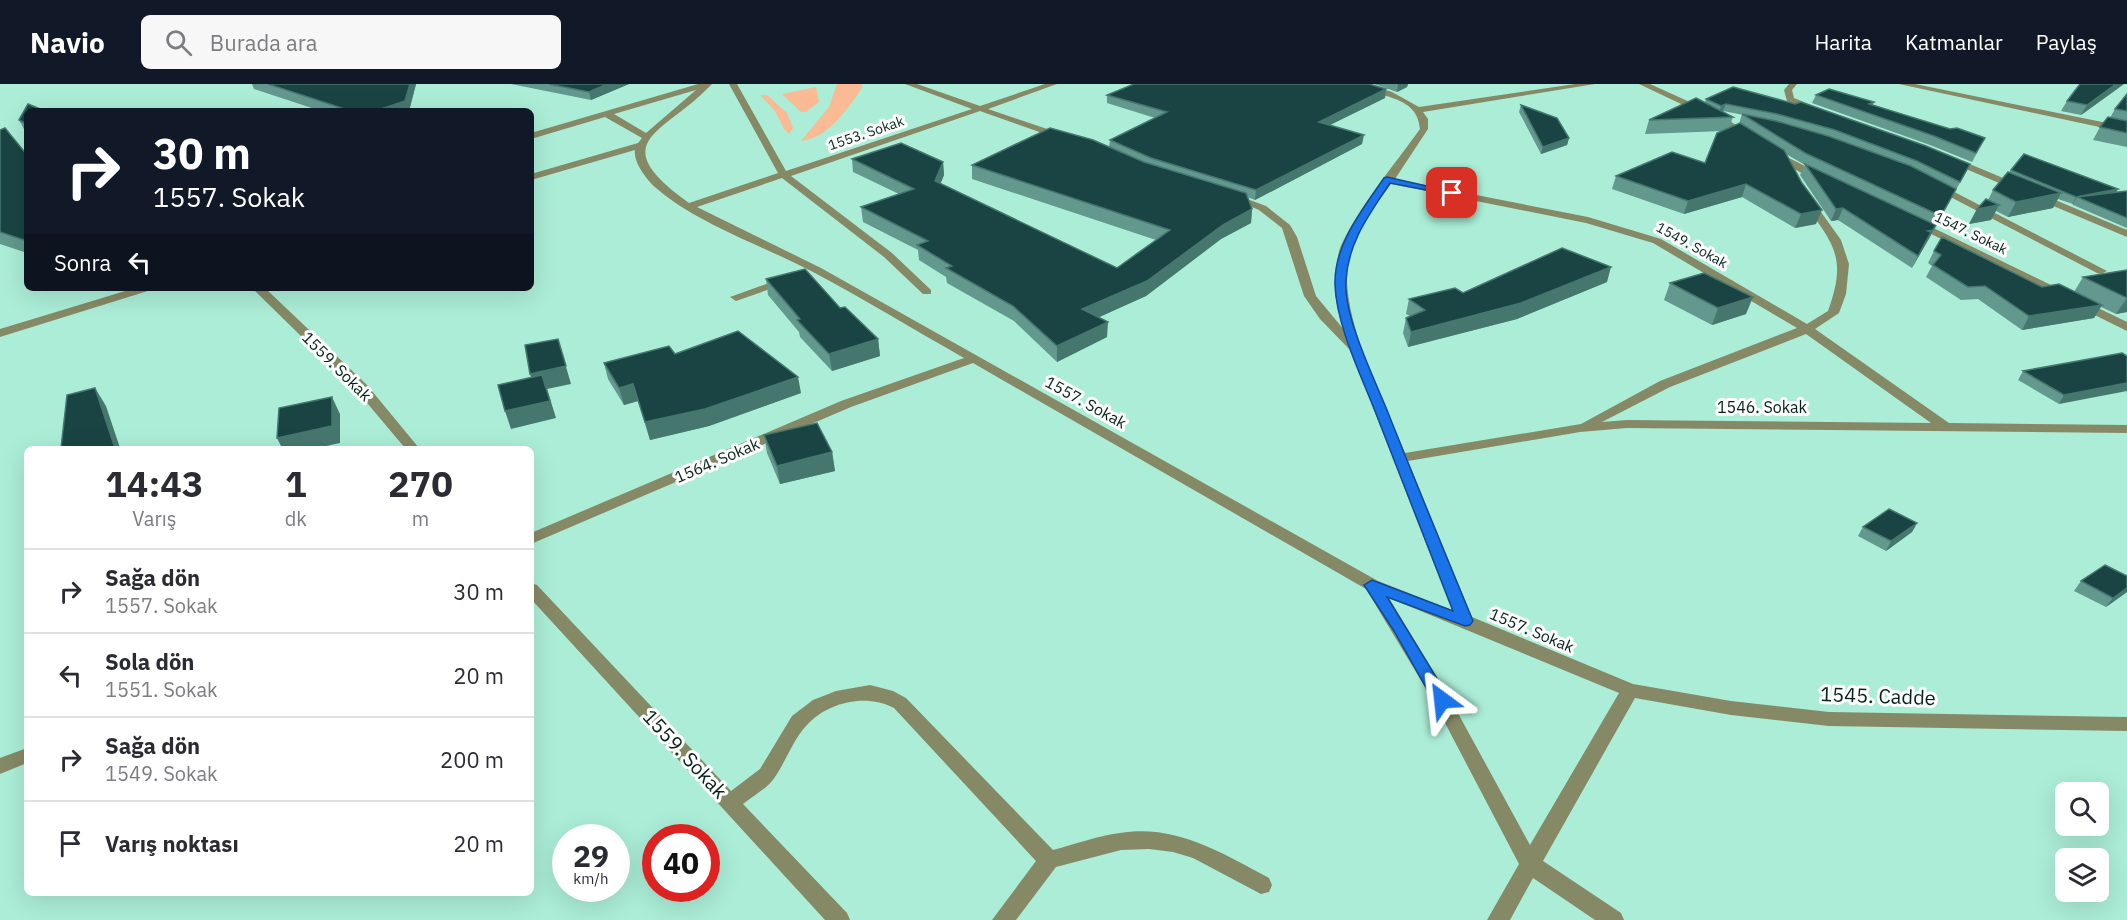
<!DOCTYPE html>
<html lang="tr">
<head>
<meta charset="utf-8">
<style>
	body { margin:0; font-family:"IBM Plex Sans",sans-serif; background:#f7f7f7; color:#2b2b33; height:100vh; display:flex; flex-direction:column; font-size:22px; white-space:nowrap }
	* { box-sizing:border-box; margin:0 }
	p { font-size:20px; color:#7c7c81 }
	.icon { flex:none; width:33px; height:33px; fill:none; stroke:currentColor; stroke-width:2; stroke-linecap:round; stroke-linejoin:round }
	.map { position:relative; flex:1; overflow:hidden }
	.details { position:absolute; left:24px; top:362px; width:510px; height:450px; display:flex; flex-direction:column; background:#fff; border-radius:9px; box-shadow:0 6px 24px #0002 }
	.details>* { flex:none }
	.top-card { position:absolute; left:24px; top:24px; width:510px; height:183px; border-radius:9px; box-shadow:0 6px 24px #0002; background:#111827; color:#fff; overflow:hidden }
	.buttons { position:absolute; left:2055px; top:698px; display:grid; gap:12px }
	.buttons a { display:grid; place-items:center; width:54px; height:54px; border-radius:9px; background:#fff; box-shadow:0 6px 24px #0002; font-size:30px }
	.speed { position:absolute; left:552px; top:740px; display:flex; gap:12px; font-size:30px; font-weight:700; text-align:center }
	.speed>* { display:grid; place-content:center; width:78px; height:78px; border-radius:50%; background:#fff; box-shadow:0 6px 24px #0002; line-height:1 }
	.speed small { font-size:15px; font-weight:400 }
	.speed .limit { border:9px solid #d22; background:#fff; color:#111 }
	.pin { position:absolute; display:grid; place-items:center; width:51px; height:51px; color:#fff; margin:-26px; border-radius:12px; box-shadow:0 3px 9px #0006 }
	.me { position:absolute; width:66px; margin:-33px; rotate:330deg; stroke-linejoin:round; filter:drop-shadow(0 0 4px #0008) }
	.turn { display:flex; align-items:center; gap:21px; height:126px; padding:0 30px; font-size:27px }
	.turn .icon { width:78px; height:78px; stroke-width:2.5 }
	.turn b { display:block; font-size:42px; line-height:51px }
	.then { display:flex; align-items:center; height:57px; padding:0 30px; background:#0003; gap:12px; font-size:22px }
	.eta { display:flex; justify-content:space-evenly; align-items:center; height:102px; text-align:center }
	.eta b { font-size:36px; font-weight:800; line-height:42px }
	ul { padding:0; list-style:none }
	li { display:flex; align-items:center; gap:18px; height:84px; padding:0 30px; border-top:2px solid #e1e1e2 }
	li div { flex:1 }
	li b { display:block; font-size:22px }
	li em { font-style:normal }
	header { display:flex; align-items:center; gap:36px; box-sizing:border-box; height:84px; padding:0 30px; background:#111827; color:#fff }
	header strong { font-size:28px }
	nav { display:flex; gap:33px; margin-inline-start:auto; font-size:21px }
	.search { width:420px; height:54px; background:#f7f7f7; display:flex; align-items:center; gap:15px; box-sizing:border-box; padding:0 21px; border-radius:9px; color:#7c7c81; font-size:22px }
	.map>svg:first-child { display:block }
</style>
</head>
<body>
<header>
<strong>Navio</strong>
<div class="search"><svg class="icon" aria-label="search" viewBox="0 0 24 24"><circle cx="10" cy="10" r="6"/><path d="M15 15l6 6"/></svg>Burada ara</div>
<nav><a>Harita</a><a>Katmanlar</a><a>Paylaş</a></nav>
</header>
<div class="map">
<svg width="2127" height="836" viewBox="0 0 2127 836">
	<rect width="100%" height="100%" fill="#abedd7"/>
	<g fill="#faba94">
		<path d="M837 0H862V4C847 25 829 54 801 57L829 23Z"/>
		<path d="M816 3 819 18 806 28H801L782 10Z"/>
		<path d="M760 11H767L787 29 793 44 789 50 784 45 775 27Z"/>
	</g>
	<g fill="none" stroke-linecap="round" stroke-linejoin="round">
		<g fill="#868965" fill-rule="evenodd">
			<path d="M698 0H712C664 51 602 56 689 119L778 89 729 0H737L786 87 972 25 905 0H917L980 22 1045 0H1057L988 25 1068 52V56H1062L980 27 791 92 892 169 931 206V210H923L884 173 782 94 697 123 821 184 1378 497 1452 526 1351 267 1320 235 1304 212 1282 144 1259 126 1226 112 1231 109 1266 122 1290 141 1297 153 1316 212 1345 247C1340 231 1333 213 1335 196 1336 187 1337 173 1340 164 1357 125 1395 80 1420 45 1418 10 1376 14 1354 0H1367L1392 8 1419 23 1575 0H1595L1423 28 1428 35V45L1395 95 1588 133 1661 155 1807 240 1828 227C1848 172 1833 160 1802 116L1811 114 1841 156 1849 180 1846 210 1839 229 1815 245 1949 339 2127 341V349L1627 344 1580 348 1408 377 1472 533 1633 600 1731 617 1829 628 2127 633V647L1829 642 1731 631 1635 614 1543 777 1621 829 1624 836H1595L1533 794 1510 836H1487L1519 780 1434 618 1366 505 973 279 851 323 531 460V449L841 317 964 274C913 245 864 215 813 188 764 162 697 140 656 104 647 96 633 78 635 66L531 96V90L638 59 642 54 605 33 531 55V49ZM696 6 646 49 614 30ZM1391 100 1586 139 1653 159 1797 244 1660 297 1581 340 1405 369C1383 315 1334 224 1350 167 1357 143 1377 120 1391 100ZM1806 250 1931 339 1627 336 1602 338 1670 303ZM1389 514 1619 609 1530 761 1448 611Z"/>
			<path d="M1639 0H1650L1725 34 1755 53 1747 55 1719 38Z"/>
			<path d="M1789 0H1797L1792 6 1794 14 1818 24V28H1812L1787 17 1784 6Z"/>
			<path d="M1899 0H1915L2127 43V49Z"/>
			<path d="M1775 67 1823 91 1825 93C1814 100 1783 78 1772 72L1770 70Z"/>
			<path d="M1947 73H1953L2127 146V153L1947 77Z"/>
			<path d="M1933 100H1939L2107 187 2101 190 2097 189 1933 104Z"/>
			<path d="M1915 135 2127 238V247L1911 140V136Z"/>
			<path d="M786 193 792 196 790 198 736 217 730 213Z"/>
			<path d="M135 204H153L151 206 0 253V245Z"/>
			<path d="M252 204H265L367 301 419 364H405L357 307Z"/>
			<path d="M531 499 537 501 731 707 760 685 792 632 813 616 836 607 870 601 893 607 906 614 1053 766C1075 760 1098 752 1120 749 1176 740 1222 769 1269 794L1272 801 1269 808 1261 810 1193 774 1173 768 1149 765 1121 766 1056 783 1016 836H992L1036 777 894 624C866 609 827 618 806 642 793 656 786 677 775 693 768 704 753 712 743 720L847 829 850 836H825L531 515Z"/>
			<path d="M27 664V679L0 690V674Z"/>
		</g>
	</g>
	<g fill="#62988d" fill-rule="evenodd">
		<path d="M252 0H416L409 27H321L254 5Z"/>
		<path d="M511 0H629L591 16Z"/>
		<path d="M1374 0H1408L1407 3 1397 8Z"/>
		<path d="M2124 0 2081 31 2061 27 2067 17Z"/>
		<path d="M1733 3 1966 88 1912 184 1838 136 1831 137 1800 91 1805 81 1786 70 1816 140 1795 144 1742 113 1684 130 1612 105 1616 92 1705 79 1723 47 1645 50 1649 36 1705 19 1706 15ZM1722 27H1723L1754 33 1742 30 1739 40 1729 44 1733 33Z"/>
		<path d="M1386 5 1385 14 1329 41 1362 60 1255 116 1247 113 1252 125 1251 139 1221 155 1146 212 1098 233 1107 253 1057 278 1014 237 947 199 946 193 919 176 918 166 863 138 861 123 899 110 853 88 852 75 943 78 944 91 940 100 1117 184 1156 156 972 95V81L1109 63 1110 56 1155 34 1107 19V11Z"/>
		<path d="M2127 10V63L2093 56 2100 43 2110 34 2115 25Z"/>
		<path d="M1816 11 1874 18 1873 21 1950 45 1985 54 1972 78 1930 61 1812 19Z"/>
		<path d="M1521 21 1569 54 1567 61 1541 70 1519 28Z"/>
		<path d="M27 27V46L24 45 19 36Z"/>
		<path d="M0 46 27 71V169L0 160Z"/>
		<path d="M2011 86 2116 108 2127 107V144L2073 121V120L2058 115 2053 124 2008 133 1996 127 1991 136 1969 140 1977 125 1988 116 1993 106Z"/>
		<path d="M1934 167 2042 203 2074 208 2083 193 2127 186V228L2116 230 2101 223 2094 234 2022 246 1978 215 1961 216 1926 193 1932 182 1928 179Z"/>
		<path d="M766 195 840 224 878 255 880 272 832 287 800 253 799 248 768 211Z"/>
		<path d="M1607 198 1517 235 1408 263 1403 249 1406 234 1410 232 1406 230 1409 215 1463 209Z"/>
		<path d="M1670 199 1746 230 1712 241 1664 216Z"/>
		<path d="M2122 269 2059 320 2018 296 2023 287Z"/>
		<path d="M675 270 801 309 709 342 650 356 638 317 624 321 608 295 604 279Z"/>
		<path d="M764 351 832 368 835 387 780 400 767 369Z"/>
		<path d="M1917 439 1912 448 1886 467 1858 452 1863 443Z"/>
		<path d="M2127 492V508L2106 523 2074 507 2081 497Z"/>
	</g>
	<g fill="#46776f">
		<path d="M410 0H416L409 27H375Z"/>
		<path d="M607 0H629L591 16 589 8Z"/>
		<path d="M1398 0H1408L1407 3 1397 8Z"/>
		<path d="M2116 0H2124L2081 31 2087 21Z"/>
		<path d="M1386 5 1385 14 1318 47 1319 38Z"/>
		<path d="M1726 20 1723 27 1719 29 1721 22Z"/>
		<path d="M1364 51 1362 60 1255 116 1256 106Z"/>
		<path d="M1569 54 1567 61 1541 70 1543 63Z"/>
		<path d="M943 78 944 91 936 111 935 97Z"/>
		<path d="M1746 100 1742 113 1684 130 1688 117Z"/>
		<path d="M2118 105 2114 113H2077L2073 120 2072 121 2076 113Z"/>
		<path d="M2061 109 2053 124 2008 133 2016 118Z"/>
		<path d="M1999 121 1991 136 1969 140 1977 125Z"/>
		<path d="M1843 124 1838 136 1831 137 1836 125Z"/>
		<path d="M1252 125 1251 139 1221 155 1146 212 1082 241V225L1223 141Z"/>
		<path d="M1822 126 1816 140 1795 144 1801 130Z"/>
		<path d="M1936 141 1930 153 1912 184 1918 172 1928 147Z"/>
		<path d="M1611 183 1607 198 1517 235 1408 263 1411 248Z"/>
		<path d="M1753 213 1746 230 1712 241 1718 224Z"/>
		<path d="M2127 214V228L2116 230Z"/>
		<path d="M2102 221 2094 234 2022 246 2029 232Z"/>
		<path d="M1108 238 1107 253 1057 278V262Z"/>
		<path d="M558 255 571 300 547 305 556 334 511 345 505 327 536 307 530 290Z"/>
		<path d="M878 255 880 272 832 287 829 270Z"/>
		<path d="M798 293 801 309 709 342 650 356 645 338Z"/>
		<path d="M2127 299V307L2059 320 2064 311Z"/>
		<path d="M633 300 638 317 624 321 619 304Z"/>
		<path d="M95 304 106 322 120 364H115Z"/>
		<path d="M332 313 340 330V359L317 364H282L277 354Z"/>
		<path d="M832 368 835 387 780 400 777 382Z"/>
		<path d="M1917 439 1912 448 1886 467 1891 457Z"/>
		<path d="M2127 504V508L2106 523 2113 514Z"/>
	</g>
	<g fill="#1a4443" stroke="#46776f" stroke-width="1.5">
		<path d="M268 0H410L405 17 375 27H351Z"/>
		<path d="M549 0H607L589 8Z"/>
		<path d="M1134 0H1369L1386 5 1319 38 1364 51 1256 106 1151 74 1110 56 1167 28 1107 11Z"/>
		<path d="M2080 0H2116L2087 21 2067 17Z"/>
		<path d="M1733 3 1795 20 1801 18 1926 62 1970 80 1960 98 1917 77 1835 46 1777 30 1726 20 1721 22 1706 15Z"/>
		<path d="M1829 5 1874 18 1869 20 1950 45 1957 44 1985 54 1976 69 1934 52 1816 11Z"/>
		<path d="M2127 10V27L2115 25Z"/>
		<path d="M1696 14 1733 33 1649 36Z"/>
		<path d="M28 20 45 27H27V40L19 36Z"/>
		<path d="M1521 21 1557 34 1569 54 1543 63Z"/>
		<path d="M1742 30 1776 37 1828 52 1911 82 1956 105 1941 132 1805 69Z"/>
		<path d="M2108 33 2127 37V49L2100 43Z"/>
		<path d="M1740 39 1784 66 1802 99 1822 126 1801 130 1746 100 1688 117 1616 92 1672 68 1705 79 1717 49Z"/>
		<path d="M5 44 27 71V157L0 148V46Z"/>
		<path d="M1050 44 1093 56 1144 78 1246 109 1252 125 1223 141 1147 197 1082 225 1108 238 1057 262 1013 222 946 184 952 182 917 161 928 157 861 123 914 105 852 75 901 59 943 78 935 97 1117 184 1170 146 972 81Z"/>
		<path d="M2024 70 2118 105 2076 113 2011 86Z"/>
		<path d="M1805 80 1936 141 1933 146 1928 147 1931 148 1918 172 1843 124 1836 125Z"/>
		<path d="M2008 88 2061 109 2016 118 1993 106Z"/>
		<path d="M2127 107V134L2077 113Z"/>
		<path d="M1986 115 1999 121 1977 125Z"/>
		<path d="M1942 153 2042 203 2059 200 2102 221 2029 232 1985 202 1968 203 1933 181 1941 171 1934 167Z"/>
		<path d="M1562 164 1611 183 1521 219 1411 248 1406 234 1425 226 1409 215 1455 204 1463 209Z"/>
		<path d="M805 185 840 224 845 223 878 255 829 270 797 236 800 235 766 195Z"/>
		<path d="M2127 186V214L2083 193Z"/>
		<path d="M1704 189 1753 213 1718 224 1670 199Z"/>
		<path d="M738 247 798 293 705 325 645 338 633 300 619 304 604 279 669 262 675 270Z"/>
		<path d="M558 255 566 282 530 290 525 261Z"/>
		<path d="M2122 269 2127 272V299L2064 311 2023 287Z"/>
		<path d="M542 291 550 317 505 327 498 301Z"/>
		<path d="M95 304 115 364H61L67 311Z"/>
		<path d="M332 313V342L277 354 279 324Z"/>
		<path d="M817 339 832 368 777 382 764 351Z"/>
		<path d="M1889 425 1917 439 1891 457 1863 443Z"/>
		<path d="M2105 481 2127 492V504L2113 514 2081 497Z"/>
	</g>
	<path fill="#1a73e8" stroke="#114b97" stroke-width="1.5" d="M1387 93 1457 109 1452 111 1390 99C1369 131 1348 158 1346 197 1343 231 1374 294 1387 326 1415 397 1444 467 1473 537L1470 541 1465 542 1387 513 1450 616 1448 621 1442 622 1436 621 1394 547 1364 501 1372 496 1377 498 1453 527C1427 460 1401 393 1375 327 1360 289 1336 240 1335 200 1334 160 1363 125 1384 94Z"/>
	<g text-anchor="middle" stroke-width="6" stroke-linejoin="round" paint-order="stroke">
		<g font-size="14" fill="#06221a" stroke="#fefefe">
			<text transform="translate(866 49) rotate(-19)" y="5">1553. Sokak</text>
			<text transform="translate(1971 149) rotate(26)" y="5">1547. Sokak</text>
			<text transform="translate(1692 161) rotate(29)" y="5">1549. Sokak</text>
		</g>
		<g font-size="16" fill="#06221a" stroke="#fefefe">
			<text transform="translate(337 282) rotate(45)" y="6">1559. Sokak</text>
			<text transform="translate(1086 318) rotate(29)" y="6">1557. Sokak</text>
			<text x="1762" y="329">1546. Sokak</text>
			<text transform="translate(717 376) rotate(-23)" y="6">1564. Sokak</text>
			<text transform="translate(1532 546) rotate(23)" y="6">1557. Sokak</text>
		</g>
		<g font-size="20" fill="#06221a" stroke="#fefefe">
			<text transform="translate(1878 612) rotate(2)" y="7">1545. Cadde</text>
			<text transform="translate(685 670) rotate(47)" y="7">1559. Sokak</text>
		</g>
	</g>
</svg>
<div class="buttons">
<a><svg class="icon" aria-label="search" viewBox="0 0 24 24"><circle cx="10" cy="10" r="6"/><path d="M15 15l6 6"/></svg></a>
<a><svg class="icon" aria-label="layers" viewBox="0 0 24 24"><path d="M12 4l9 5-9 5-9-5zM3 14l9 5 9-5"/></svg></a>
</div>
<div class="speed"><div>29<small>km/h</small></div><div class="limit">40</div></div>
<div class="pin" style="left:1452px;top:109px;background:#d93025"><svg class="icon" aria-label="arrive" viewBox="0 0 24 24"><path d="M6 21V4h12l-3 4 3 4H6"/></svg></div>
<svg class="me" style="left:1442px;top:616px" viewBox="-20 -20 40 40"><path d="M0-17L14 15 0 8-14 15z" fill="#1a73e8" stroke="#fff" stroke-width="4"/></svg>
<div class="top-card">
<div class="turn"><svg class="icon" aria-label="right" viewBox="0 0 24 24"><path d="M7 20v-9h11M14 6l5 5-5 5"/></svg><div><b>30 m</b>1557. Sokak</div></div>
<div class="then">Sonra<svg class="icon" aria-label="left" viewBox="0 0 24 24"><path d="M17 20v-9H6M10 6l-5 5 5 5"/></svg></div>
</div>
<section class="details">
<div class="eta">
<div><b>14:43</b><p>Varış</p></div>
<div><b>1</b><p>dk</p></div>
<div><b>270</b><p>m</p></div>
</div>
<ul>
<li><svg class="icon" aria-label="right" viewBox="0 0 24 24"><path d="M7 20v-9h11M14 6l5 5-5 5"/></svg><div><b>Sağa dön</b><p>1557. Sokak</p></div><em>30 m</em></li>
<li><svg class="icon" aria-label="left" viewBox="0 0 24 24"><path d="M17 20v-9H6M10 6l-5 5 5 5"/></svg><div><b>Sola dön</b><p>1551. Sokak</p></div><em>20 m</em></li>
<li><svg class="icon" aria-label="right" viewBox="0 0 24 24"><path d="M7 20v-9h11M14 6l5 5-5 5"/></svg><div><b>Sağa dön</b><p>1549. Sokak</p></div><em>200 m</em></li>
<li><svg class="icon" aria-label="arrive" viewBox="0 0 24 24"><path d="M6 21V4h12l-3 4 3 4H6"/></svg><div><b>Varış noktası</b></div><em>20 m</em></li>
</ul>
</section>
</div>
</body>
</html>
